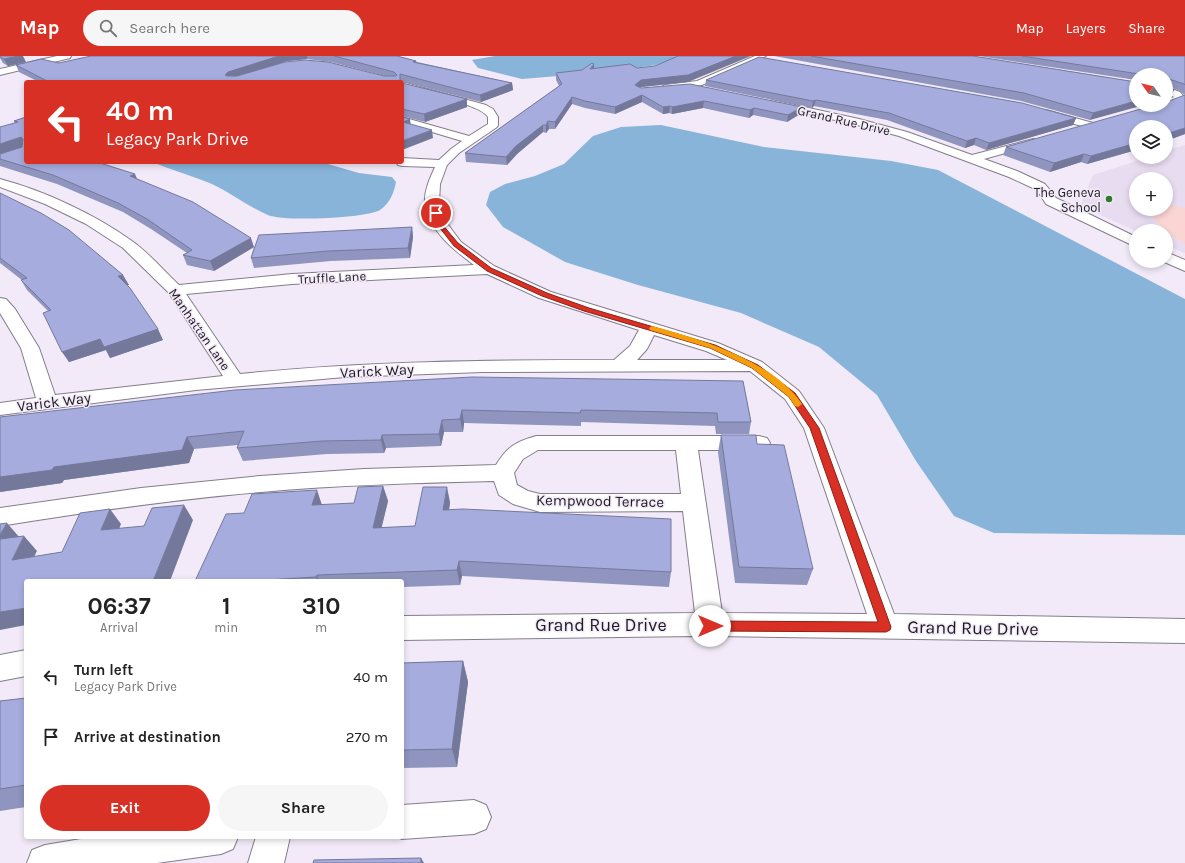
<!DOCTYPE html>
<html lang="en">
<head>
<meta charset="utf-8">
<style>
	body { margin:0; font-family:Karla,sans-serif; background:#f6f6f6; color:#222; height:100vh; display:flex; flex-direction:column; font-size:15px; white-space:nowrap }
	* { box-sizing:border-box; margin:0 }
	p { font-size:13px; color:#767676 }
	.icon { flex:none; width:22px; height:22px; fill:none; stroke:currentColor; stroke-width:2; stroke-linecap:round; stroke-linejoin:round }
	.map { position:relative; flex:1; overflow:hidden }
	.sheet { position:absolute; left:24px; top:523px; width:380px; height:260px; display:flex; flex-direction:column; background:#fff; border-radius:4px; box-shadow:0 2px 6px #0003 }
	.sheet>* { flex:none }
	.hud { position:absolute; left:24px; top:24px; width:380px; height:84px; border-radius:4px; box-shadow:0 2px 6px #0003; background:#d93025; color:#fff; overflow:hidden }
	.needle { width:26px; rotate:304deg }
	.buttons { position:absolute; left:1129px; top:12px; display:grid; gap:8px }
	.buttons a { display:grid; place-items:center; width:44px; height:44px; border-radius:50%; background:#fff; box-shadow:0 2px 6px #0003; font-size:20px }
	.pin { position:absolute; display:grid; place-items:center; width:34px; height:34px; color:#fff; margin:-17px; border:2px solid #fff; border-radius:50%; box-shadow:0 1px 4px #0007 }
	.me { position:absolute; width:44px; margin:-22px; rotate:90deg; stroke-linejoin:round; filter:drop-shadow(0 0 3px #0008) }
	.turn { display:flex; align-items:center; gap:14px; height:84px; padding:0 16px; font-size:18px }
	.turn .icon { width:52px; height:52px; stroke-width:2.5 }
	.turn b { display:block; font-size:28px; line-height:34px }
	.eta { display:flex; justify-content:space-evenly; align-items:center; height:68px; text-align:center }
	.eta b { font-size:24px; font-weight:700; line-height:28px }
	.primary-button { display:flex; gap:8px; margin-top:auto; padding:8px 16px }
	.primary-button a { flex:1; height:46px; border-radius:24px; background:#d93025; color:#fff; font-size:16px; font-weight:700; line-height:46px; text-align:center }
	.primary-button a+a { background:#f6f6f6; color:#222 }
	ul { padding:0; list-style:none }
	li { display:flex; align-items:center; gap:12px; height:60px; padding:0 16px }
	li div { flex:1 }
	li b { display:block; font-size:15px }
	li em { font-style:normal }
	header { display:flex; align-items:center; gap:24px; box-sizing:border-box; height:56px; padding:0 20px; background:#d93025; color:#fff }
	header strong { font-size:19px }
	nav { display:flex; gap:22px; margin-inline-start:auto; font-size:14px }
	.search { width:280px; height:36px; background:#f6f6f6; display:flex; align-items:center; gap:10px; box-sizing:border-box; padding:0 14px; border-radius:22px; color:#767676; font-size:15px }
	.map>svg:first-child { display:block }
</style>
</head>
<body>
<header>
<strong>Map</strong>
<div class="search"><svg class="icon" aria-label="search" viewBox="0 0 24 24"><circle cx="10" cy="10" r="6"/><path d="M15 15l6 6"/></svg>Search here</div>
<nav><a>Map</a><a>Layers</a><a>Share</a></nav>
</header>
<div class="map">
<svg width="1185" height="807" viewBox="0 0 1185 807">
	<rect width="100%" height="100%" fill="#f2eaf8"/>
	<path fill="#e8dcf1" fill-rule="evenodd" d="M1185 89V197L1166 189V175H1136L1080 150 1093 119 1149 101H1166V95ZM1136 123H1166V153H1136Z"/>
	<path fill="#fad5d4" d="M1166 148 1185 152V188C1172 181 1153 167 1149 153H1166Z"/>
	<g fill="#88b4d9">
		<path d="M495 0H683L656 9 606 16 522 23 478 12 472 4Z"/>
		<path d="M661 69 764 91 891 105 938 114 1185 243V479L994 477 954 460 916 405 877 339 819 291 741 257 638 229 565 206 503 171 486 149 490 136 505 128 535 120 564 108 593 80 621 71Z"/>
		<path d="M152 106H321L359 117 392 121 396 126C394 137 390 147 380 154 367 162 283 166 268 159 249 151 231 137 212 128 192 120 172 114 152 106Z"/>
	</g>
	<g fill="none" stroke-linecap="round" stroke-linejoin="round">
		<defs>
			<g id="minor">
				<path d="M57 0H71L70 2 0 19V13Z"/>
				<path d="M755 0H766L702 29 665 35 660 32 665 29 697 25Z"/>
				<path d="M402 26 486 49 493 53 498 61V69L497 71 459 97 447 109 440 128 439 147 446 166 461 186 494 210 551 236 718 287 762 306 799 335 824 372 894 558 1185 563V587L714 580 710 582 696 580 402 584V560L695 557 683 455 540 456 513 448 499 439 494 425C416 427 338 429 261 436 173 443 87 456 0 470V452L141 432 260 420 364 413 496 409C507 391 515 386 536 380H759L767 382 770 387 767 392 759 394H698L722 557 867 558 804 372 785 343 750 315 483 316 345 321 196 334 0 359V347L36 342 21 292 0 257V242L6 243 15 253 39 292 55 339 223 320 169 237 123 192 86 168 45 148 0 131V123C45 135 94 158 132 185 149 197 164 215 179 229L292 218 474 209C454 194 428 174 425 147 424 135 430 122 435 111L402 110 398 109 396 106H402V102L439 104 451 93 462 85 402 67V61L469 80 488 68V61C481 48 418 36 402 32ZM487 218 539 242 639 274 630 290 614 304C489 304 365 305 240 318L186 238 292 228ZM654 279 706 295 727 304H637L647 293ZM538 394H676L681 438H540L528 435 517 429 514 417 523 403Z"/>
				<path d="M1166 31 1180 36 1185 42C1180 47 1169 51 1163 49H1166V44L1174 41 1166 37Z"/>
				<path d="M772 44 859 63 907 76 972 99 1033 83 1037 84 1039 86 1037 88 984 103 1017 115 1045 128 1056 142 1136 181V191L1046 148 1037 134 1009 121 899 80 857 69 769 49 767 47Z"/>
				<path d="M1046 54 1093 67 1094 69 1089 72 1042 59 1041 57 1042 55Z"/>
				<path d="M1166 196 1185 204V215L1162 205H1166Z"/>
				<path d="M26 594V620L0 625V599Z"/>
				<path d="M474 744 486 749 491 761 486 773 474 778 402 783 397 781H402V749Z"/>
				<path d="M93 781H238L233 793 221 798 157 807H27L32 794 45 789Z"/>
				<path d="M256 781H290L284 807H248Z"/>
			</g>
		</defs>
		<use href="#minor" stroke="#857d8a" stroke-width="2"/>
		<use href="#minor" fill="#fff" fill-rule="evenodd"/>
	</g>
	<g fill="#8f95bf" fill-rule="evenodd">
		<path d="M0 0 26 6 8 10 3 7 0 2Z"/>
		<path d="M91 0H397L416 5 417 6 512 27 513 34 481 46 401 25V26H39L19 16 16 9 59 7ZM307 3 331 6 385 20 259 14 287 5Z"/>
		<path d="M774 0H973L1136 26 1090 64 1021 45Z"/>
		<path d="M979 0H1185V78L1166 85 1136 71V94L1087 108 1081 106 1050 116 1003 99 1006 91 1166 49 1185 39 1180 35 1170 31 1174 34 1170 41 1167 42 1166 45V19H1136V24Z"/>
		<path d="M637 12 688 26 641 31H640L641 32 800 58 787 66 753 59 749 62 703 52 672 58 669 57 663 58 642 46 615 58 585 52 572 48 555 73H549L546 77 543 76 517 98 507 109 466 106 465 97 559 30 556 24V17L594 13Z"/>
		<path d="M706 24 1076 62 1073 69 986 94 974 89 965 92 887 64 814 50 812 52 705 30Z"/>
		<path d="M402 27 467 43V51L425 66 402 60Z"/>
		<path d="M26 61V106L137 123 254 191 412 171 413 181 410 202 331 205 254 212 251 202 254 191 214 215 187 209 183 199 187 197 151 173 123 156 57 128 0 110V98L22 91 14 65Z"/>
		<path d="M0 137 129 229H127L163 284 110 302 106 294 69 306 48 255 27 234 21 224H22L0 207Z"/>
		<path d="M743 325 751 366 749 378H716L715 370 581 366V370L464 367 463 376H444L441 390 386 392 384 397 327 398 243 405 237 392 238 389 194 393 189 407 64 424 62 427 0 436V361Z"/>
		<path d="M721 379 757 388 813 513 807 529 735 527 718 396Z"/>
		<path d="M383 430 388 445 381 472 415 470 450 446 449 454 671 516 669 531 462 520 460 529 402 531V525H195L244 457 322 449 354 447Z"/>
		<path d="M463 605 468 626 457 711 402 712V607Z"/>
		<path d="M26 642V751L0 755V645Z"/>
	</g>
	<g fill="#74799b">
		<path d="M18 0H23L26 6 8 10 4 3Z"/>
		<path d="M279 0H307V3L287 5 230 23 225 19 228 16Z"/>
		<path d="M736 0H751L688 26 641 31 635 36V29L641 24Z"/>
		<path d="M594 8V15L590 13Z"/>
		<path d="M512 27 513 34 481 46 480 39Z"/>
		<path d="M1174 34 1170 41 1167 42 1168 40V36Z"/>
		<path d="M642 39V46L615 58V51Z"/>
		<path d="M572 41V48L555 73V66Z"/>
		<path d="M467 43V51L425 66 424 58Z"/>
		<path d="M816 44 814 50 812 52 813 45Z"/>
		<path d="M704 45 703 52 672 58V51Z"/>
		<path d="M1136 45V49H1144L1090 64 1093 57Z"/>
		<path d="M670 50 669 57 663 58V51Z"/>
		<path d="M802 51 800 58 787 66 788 59Z"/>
		<path d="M754 52 753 59 749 62 750 54Z"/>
		<path d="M1076 62 1073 69 986 94 989 87Z"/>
		<path d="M410 63 411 71 403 66Z"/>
		<path d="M548 65 549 73 546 77V69Z"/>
		<path d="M543 69V76L517 98 507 109 506 101 516 90Z"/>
		<path d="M1185 72V78L1166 85V78Z"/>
		<path d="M432 74 433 82 402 94V85Z"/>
		<path d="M21 81 26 90 0 98V88Z"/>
		<path d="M976 82 974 89 965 92 967 85Z"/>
		<path d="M1136 87V94L1087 108 1091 100Z"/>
		<path d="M1084 98 1081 106 1050 116 1054 107Z"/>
		<path d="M135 118 139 127 130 120Z"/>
		<path d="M412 171 413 181 410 202 408 192Z"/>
		<path d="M251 182 254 191 214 215 210 205Z"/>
		<path d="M123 219 129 229 124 231 118 220Z"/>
		<path d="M158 273 163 284 110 302 106 294 69 306 62 296 100 283Z"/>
		<path d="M462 354 464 367 463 376 460 363Z"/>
		<path d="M442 364 444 376 441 390 439 378Z"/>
		<path d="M382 379 386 392 384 397 381 384Z"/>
		<path d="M187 381 194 393 189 407 64 424 62 427 0 436V421L54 411Z"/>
		<path d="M383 430 388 445 378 487 373 472Z"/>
		<path d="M447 431 450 446 447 469 443 454Z"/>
		<path d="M317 434 322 449H312Z"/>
		<path d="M184 449 193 464 170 525H153Z"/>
		<path d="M110 453 121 468 113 489 101 474Z"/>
		<path d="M7 467 20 482 0 486V479Z"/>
		<path d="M24 480 37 495 25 519 12 504Z"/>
		<path d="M459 505 462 520 460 529 457 514Z"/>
		<path d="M317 519 319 525H318L316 521Z"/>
		<path d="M26 552V569L0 574V556Z"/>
		<path d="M463 605 468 626 457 711 452 693Z"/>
		<path d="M421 802 424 807H421Z"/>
	</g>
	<g fill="#a6adde" stroke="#74799b">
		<path d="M0 0H18L4 3 0 1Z"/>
		<path d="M91 0H279L228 16 225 19 227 20H237L285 6 305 4 328 6 384 20H396L397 19 394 16 334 0H397L416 5 413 6 512 27 480 39 400 18V26H49L16 9 41 3 59 7Z"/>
		<path d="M678 0H736L688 19 641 24 635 29 641 32 690 28 802 51 788 59 754 52 750 54 704 45 672 51 670 50 663 51 642 39 615 51 585 45 572 41 555 66 548 65 546 69H543L516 90 506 101 465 97 562 28 556 17 582 14 592 7 594 8 590 13 630 8 637 12 655 10Z"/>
		<path d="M811 0H973L1136 26V45L1093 57 1024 37Z"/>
		<path d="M1022 0H1185V29L1184 28 1169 23 1168 30 1174 34 1168 36V40H1166V19H1140L1139 18Z"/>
		<path d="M759 1 1022 47 1076 62 989 87 976 82 967 85 889 57 816 44 813 45 706 24Z"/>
		<path d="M402 27 467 43 424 58 402 53Z"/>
		<path d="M1185 39V72L1166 78V71H1136V87L1091 100 1084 98 1054 107 1006 91 1155 49H1166V46Z"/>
		<path d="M26 61V106H97L135 118 130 120 193 146 251 182 210 205 183 199 192 194 147 163 118 147 53 119 0 103V98L22 91 23 83 21 81 0 88V71L18 66 14 65Z"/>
		<path d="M402 61 410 63 403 66 432 74 402 85Z"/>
		<path d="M0 137 41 157 69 174 123 219 118 220 130 232 158 273 104 291 100 283 62 296 43 257 51 254 21 224 27 222 0 202Z"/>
		<path d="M412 171 408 192 328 195 251 202 259 179Z"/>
		<path d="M472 321 743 325 751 366H718L717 357 581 354 580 357 462 354 460 363 442 364 439 378 382 379 381 384 322 385 237 392 244 375 187 381 182 394 54 411 52 414 0 421V361L235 334Z"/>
		<path d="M721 379H756L757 388 784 389 813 513 739 511Z"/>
		<path d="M383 430 373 472 415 470 423 431H447L443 454 463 453 671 463V516L459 505 457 514 317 519 316 521 250 525H195L226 458 244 457 252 438 317 434 312 449 354 447 358 431Z"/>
		<path d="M184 449 153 525H26V552L0 556V483L24 480 12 504 62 496 80 457 110 453 101 474 144 470 152 452Z"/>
		<path d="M7 467 0 479V468Z"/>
		<path d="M463 605 452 693 402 694V607Z"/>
		<path d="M26 642V729L0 733V645Z"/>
		<path d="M421 802V807H313L314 804Z"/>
	</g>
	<path fill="#d93025" stroke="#8d1f18" d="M436 156 438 157 441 167 458 187 491 212 547 237 589 252 715 289 758 309 795 337 819 372 891 571 890 574 886 576 710 575 706 573 705 570 706 567 710 565 878 566 810 372 789 341 752 312 710 292 584 255 542 240 487 215 454 190 436 167 433 157Z"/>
	<path fill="#f59e0b" d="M652 270C701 283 773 305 802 348L798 351 795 350 789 341 752 312 710 292 650 274 649 272Z"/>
	<circle fill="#2c7d28" stroke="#f2eaf8" stroke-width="1.5" cx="1109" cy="143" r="4"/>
	<g text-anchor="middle" stroke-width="3" stroke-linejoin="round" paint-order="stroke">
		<g font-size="13" fill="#1e1b20" stroke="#f2eaf8">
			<text transform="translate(844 64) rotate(13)" y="5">Grand Rue Drive</text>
			<text transform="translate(332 221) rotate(-3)" y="5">Truffle Lane</text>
			<text transform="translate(200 273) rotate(55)" y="5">Manhattan Lane</text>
		</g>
		<g font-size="13" fill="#1e1b20" stroke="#f2eaf8" text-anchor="end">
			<text x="1101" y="141">The Geneva<tspan x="1101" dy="15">School</tspan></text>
		</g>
		<g font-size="15" fill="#1e1b20" stroke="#f2eaf8">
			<text transform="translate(377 315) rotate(-3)" y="5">Varick Way</text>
			<text transform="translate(54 346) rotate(-7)" y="5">Varick Way</text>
			<text transform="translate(600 445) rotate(1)" y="5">Kempwood Terrace</text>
		</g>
		<g font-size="18" fill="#1e1b20" stroke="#f2eaf8">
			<text x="601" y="575">Grand Rue Drive</text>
			<text transform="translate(973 572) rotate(1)" y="6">Grand Rue Drive</text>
		</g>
	</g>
</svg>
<div class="buttons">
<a><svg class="needle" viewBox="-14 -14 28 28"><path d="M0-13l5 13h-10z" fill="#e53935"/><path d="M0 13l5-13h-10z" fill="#767676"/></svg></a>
<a><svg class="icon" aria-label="layers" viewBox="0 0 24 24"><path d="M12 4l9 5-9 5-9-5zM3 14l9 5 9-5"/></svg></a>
<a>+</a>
<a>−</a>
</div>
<div class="pin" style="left:436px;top:157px;background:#d93025"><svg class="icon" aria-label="arrive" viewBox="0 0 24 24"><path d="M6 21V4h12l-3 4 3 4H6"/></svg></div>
<svg class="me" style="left:710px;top:570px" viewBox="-20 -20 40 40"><circle r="19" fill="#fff"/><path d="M0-13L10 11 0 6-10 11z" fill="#d93025"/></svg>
<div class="hud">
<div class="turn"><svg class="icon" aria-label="left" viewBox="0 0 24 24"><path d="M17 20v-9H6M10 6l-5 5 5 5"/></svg><div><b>40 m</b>Legacy Park Drive</div></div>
</div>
<section class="sheet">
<div class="eta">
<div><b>06:37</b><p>Arrival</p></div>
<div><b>1</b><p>min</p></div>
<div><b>310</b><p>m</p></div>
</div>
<ul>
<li><svg class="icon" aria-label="left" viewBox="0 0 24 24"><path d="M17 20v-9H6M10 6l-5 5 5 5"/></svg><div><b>Turn left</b><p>Legacy Park Drive</p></div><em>40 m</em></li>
<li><svg class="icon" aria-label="arrive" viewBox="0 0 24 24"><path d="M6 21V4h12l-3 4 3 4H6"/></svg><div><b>Arrive at destination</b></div><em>270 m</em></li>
</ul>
<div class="primary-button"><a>Exit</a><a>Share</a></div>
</section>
</div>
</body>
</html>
